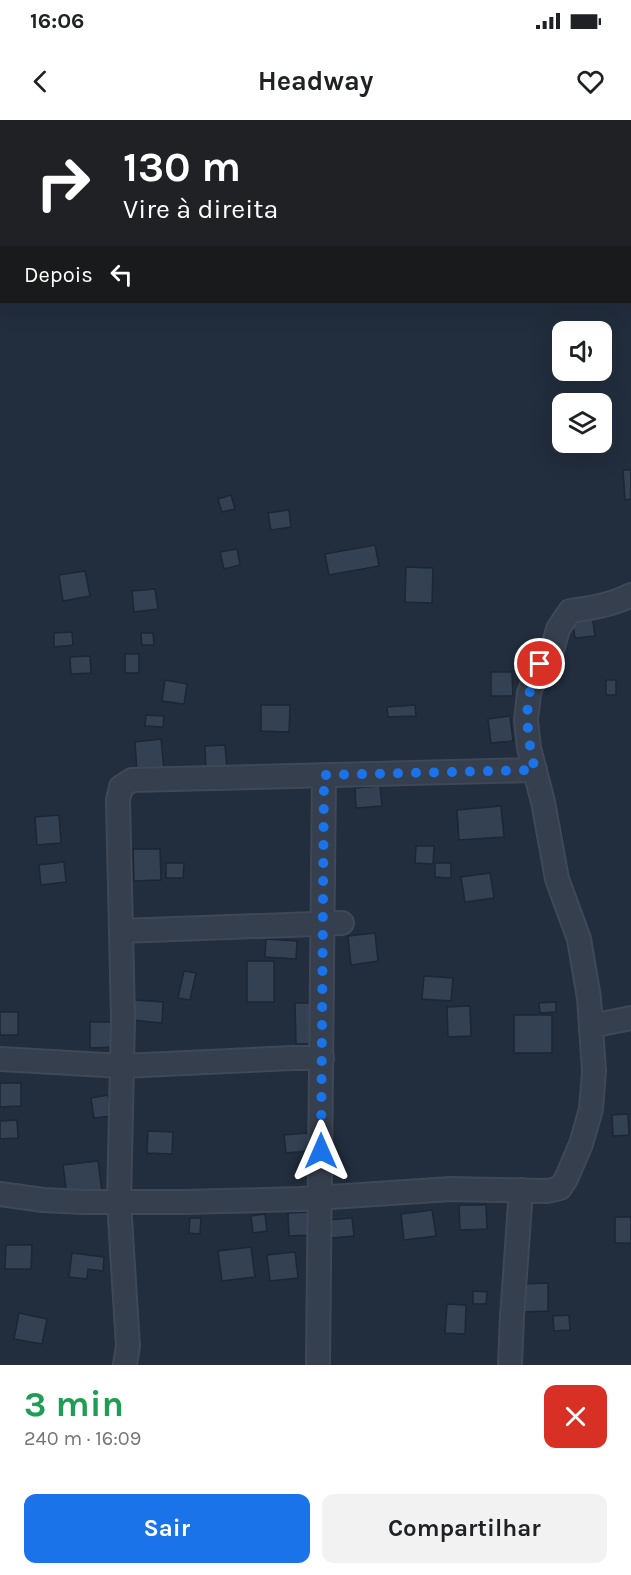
<!DOCTYPE html>
<html lang="pt">
<head>
<meta charset="utf-8">
<style>
	body { margin:0; font-family:Karla,sans-serif; background:#f2f2f2; color:#202124; height:100vh; display:flex; flex-direction:column; font-size:22px; white-space:nowrap }
	* { box-sizing:border-box; margin:0 }
	p { font-size:20px; color:#757577 }
	.icon { flex:none; width:33px; height:33px; fill:none; stroke:currentColor; stroke-width:2; stroke-linecap:round; stroke-linejoin:round }
	.map { position:relative; height:1245px; overflow:hidden }
	.sheet { display:flex; flex-direction:column; background:#fff; flex:1 }
	.sheet>* { flex:none }
	.top-card { position:absolute; left:0px; top:0px; width:632px; height:183px; box-shadow:0 6px 24px #0002; background:#202124; color:#fff; overflow:hidden }
	.controls { position:absolute; left:552px; top:201px; display:grid; gap:12px }
	.controls a { display:grid; place-items:center; width:60px; height:60px; border-radius:12px; background:#fff; box-shadow:0 6px 24px #0002; font-size:30px }
	.pin { position:absolute; display:grid; place-items:center; width:51px; height:51px; color:#fff; margin:-26px; border:3px solid #fff; border-radius:50%; box-shadow:0 2px 6px #0007 }
	.me { position:absolute; width:66px; margin:-33px; rotate:0deg; stroke-linejoin:round; filter:drop-shadow(0 0 4px #0008) }
	.turn { display:flex; align-items:center; gap:21px; height:126px; padding:0 24px; font-size:27px }
	.turn .icon { width:78px; height:78px; stroke-width:2.5 }
	.turn b { display:block; font-size:42px; line-height:51px }
	.then { display:flex; align-items:center; height:57px; padding:0 24px; background:#0003; gap:12px; font-size:22px }
	.round { display:grid; place-items:center; flex:none; width:63px; height:63px; border-radius:12px; background:#f2f2f2 }
	.head { display:flex; align-items:center; justify-content:space-between; height:102px; padding:0 24px }
	h1 { font-size:36px; font-weight:700; line-height:45px; color:#1e9e55 }
	.button { display:flex; gap:12px; margin-top:auto; padding:12px 24px }
	.button a { flex:1; height:69px; border-radius:12px; background:#1a73e8; color:#fff; font-size:24px; font-weight:700; line-height:69px; text-align:center }
	.button a+a { background:#f2f2f2; color:#202124 }
	.status { display:flex; justify-content:space-between; align-items:center; height:42px; padding:0 30px; background:#fff; direction:ltr }
	.status svg { height:16px; fill:currentColor }
	header { display:flex; justify-content:space-between; align-items:center; height:78px; padding:0 24px; background:#fff; font-size:27px; font-weight:700 }
	.map>svg:first-child { display:block }
</style>
</head>
<body>
<div class="status"><b>16:06</b><svg viewBox="0 0 49 12"><path d="M0 12V9h3v3zM5 12V6h3v6zM10 12V3h3v9zM15 12V0h3v12zM26 1h20v11H26zM47 4h2v5h-2z"/></svg></div>
<header><svg class="icon" aria-label="back" viewBox="0 0 24 24"><path d="M15 5l-7 7 7 7"/></svg>Headway<svg class="icon" aria-label="heart" viewBox="0 0 24 24"><path d="M12 20l-8-8c-3-5 5-10 8-4 3-6 11-1 8 4z"/></svg></header>
<div class="map">
<svg width="631" height="1245" viewBox="0 0 631 1245">
	<rect width="100%" height="100%" fill="#222d3d"/>
	<g fill="#344153" stroke="#1d2634" stroke-width="1.5">
		<path d="M623 350H631V379L625 380Z"/>
		<path d="M231 375 235 389 222 392 218 379Z"/>
		<path d="M289 390 291 407 271 410 268 393Z"/>
		<path d="M375 425 379 446 329 455 325 434Z"/>
		<path d="M237 429 240 445 224 449 220 432Z"/>
		<path d="M406 447 433 448 432 483 405 482Z"/>
		<path d="M85 451 90 476 63 481 59 455Z"/>
		<path d="M155 469 158 489 134 492 132 471Z"/>
		<path d="M592 495 595 516 575 518 572 497Z"/>
		<path d="M72 512 73 525 54 527V513Z"/>
		<path d="M141 513H153L154 525H142Z"/>
		<rect x="125" y="534" width="14" height="19"/>
		<path d="M90 536 91 553 71 554 70 537Z"/>
		<path d="M491 552H512L513 576H491Z"/>
		<path d="M165 560 187 564 184 584 162 581Z"/>
		<rect x="606" y="560" width="10" height="15"/>
		<path d="M261 585H290L289 612 259 611H261Z"/>
		<path d="M415 585 416 596 388 597 387 587Z"/>
		<path d="M146 595 164 596 163 607 145 606Z"/>
		<path d="M510 596 513 621 491 623 488 599Z"/>
		<path d="M161 619 164 649 137 652 135 622Z"/>
		<path d="M225 625 227 649 206 650 205 626Z"/>
		<path d="M380 666 382 686 356 688 355 668Z"/>
		<path d="M501 686 504 717 459 720 457 690Z"/>
		<path d="M59 695 61 723 37 725 35 697Z"/>
		<path d="M416 726H434L433 744 415 743Z"/>
		<path d="M133 729H160L161 760 134 761Z"/>
		<path d="M64 742 66 762 41 765 39 745Z"/>
		<path d="M166 743H184L183 758H166Z"/>
		<path d="M435 743H451V758L435 757Z"/>
		<path d="M490 753 494 778 465 782 461 757Z"/>
		<path d="M375 813 378 841 351 845 348 816Z"/>
		<path d="M266 819 297 821 296 839 265 837Z"/>
		<rect x="247" y="841" width="27" height="41"/>
		<path d="M184 851 196 853 190 880 178 878Z"/>
		<path d="M424 856 453 858 451 881 422 879Z"/>
		<path d="M134 880 163 882 162 903 132 900Z"/>
		<path d="M556 882V892L540 893 539 883Z"/>
		<path d="M295 883H310L312 924H296Z"/>
		<path d="M470 886 471 916 448 917 447 887Z"/>
		<rect x="0" y="892" width="18" height="23"/>
		<rect x="514" y="895" width="38" height="38"/>
		<path d="M90 902H113L114 927 90 928Z"/>
		<path d="M0 963H21V986L0 987Z"/>
		<path d="M108 975 111 996 94 998 91 978Z"/>
		<path d="M628 994 629 1015 613 1016 612 995Z"/>
		<path d="M17 1000 18 1018 0 1019V1001Z"/>
		<path d="M148 1011 173 1012 172 1034 147 1033Z"/>
		<path d="M308 1013 310 1031 286 1033 284 1015Z"/>
		<path d="M98 1041 102 1072 67 1076 63 1045Z"/>
		<path d="M459 1085H486L487 1109 460 1110Z"/>
		<path d="M432 1090 436 1116 404 1120 401 1094Z"/>
		<path d="M311 1092 312 1115 289 1116 288 1093Z"/>
		<path d="M265 1094 267 1111 253 1113 251 1096Z"/>
		<rect x="615" y="1097" width="16" height="26"/>
		<path d="M190 1098H201L200 1114 189 1113Z"/>
		<path d="M352 1098 354 1116 331 1118 328 1100Z"/>
		<path d="M6 1125H32L31 1149H5Z"/>
		<path d="M251 1127 255 1157 222 1161 218 1131Z"/>
		<path d="M295 1132 298 1158 270 1161 267 1135Z"/>
		<path d="M72 1133 104 1137 103 1151 88 1149 87 1159 69 1157Z"/>
		<path d="M548 1163V1191L524 1192 523 1164Z"/>
		<path d="M473 1171 487 1172 486 1184H473Z"/>
		<path d="M447 1184 466 1185 465 1214 445 1213Z"/>
		<path d="M19 1193 47 1199 42 1224 14 1219Z"/>
		<path d="M569 1195 570 1210 554 1211 553 1196Z"/>
	</g>
	<g fill="none" stroke-linecap="round" stroke-linejoin="round">
		<defs>
			<g id="street">
				<path d="M121 811 342 803"/>
				<path d="M591 906 631 898"/>
				<path d="M0 939 122 946 293 938H322"/>
				<path d="M0 1074 43 1080 84 1082H183L301 1079 451 1069 548 1071 560 1068 566 1059 581 1024 591 989 594 951 589 878 579 819 557 759 543 682 529 628 526 600 529 573 540 544 553 527 558 509 570 491C591 488 612 485 631 475"/>
				<path d="M125 1245 128 1226 119 1082 123 899 118 680 121 667 132 660 535 650"/>
				<path d="M318 1245 324 655"/>
				<path d="M510 1245 512 1197 521 1070"/>
			</g>
		</defs>
		<use href="#street" stroke="#3f4856" stroke-width="26"/>
		<use href="#street" stroke="#363f4d" stroke-width="22"/>
	</g>
	<g fill="none" stroke-linecap="round" stroke-linejoin="round">
		<path stroke="#1a73e8" stroke-width="10" stroke-dasharray="0 18" d="M321 1031 324 655 535 650C529 625 525 601 529 575 531 565 537 554 540 544"/>
	</g>
</svg>
<div class="controls">
<a><svg class="icon" aria-label="sound" viewBox="0 0 24 24"><path d="M4 9h4l5-4v14l-5-4H4zM17 9q2 3 0 6"/></svg></a>
<a><svg class="icon" aria-label="layers" viewBox="0 0 24 24"><path d="M12 4l9 5-9 5-9-5zM3 14l9 5 9-5"/></svg></a>
</div>
<div class="pin" style="left:540px;top:544px;background:#d93025"><svg class="icon" aria-label="arrive" viewBox="0 0 24 24"><path d="M6 21V4h12l-3 4 3 4H6"/></svg></div>
<svg class="me" style="left:321px;top:1031px" viewBox="-20 -20 40 40"><path d="M0-17L14 15 0 8-14 15z" fill="#1a73e8" stroke="#fff" stroke-width="4"/></svg>
<div class="top-card">
<div class="turn"><svg class="icon" aria-label="right" viewBox="0 0 24 24"><path d="M7 20v-9h11M14 6l5 5-5 5"/></svg><div><b>130 m</b>Vire à direita</div></div>
<div class="then">Depois<svg class="icon" aria-label="left" viewBox="0 0 24 24"><path d="M17 20v-9H6M10 6l-5 5 5 5"/></svg></div>
</div>
</div>
<section class="sheet">
<div class="head"><div><h1>3 min</h1><p>240 m · 16:09</p></div><a class="round" style="background:#d93025;color:#fff"><svg class="icon" aria-label="close" viewBox="0 0 24 24"><path d="M6 6l12 12M18 6L6 18"/></svg></a></div>
<div class="button"><a>Sair</a><a>Compartilhar</a></div>
</section>
</body>
</html>
